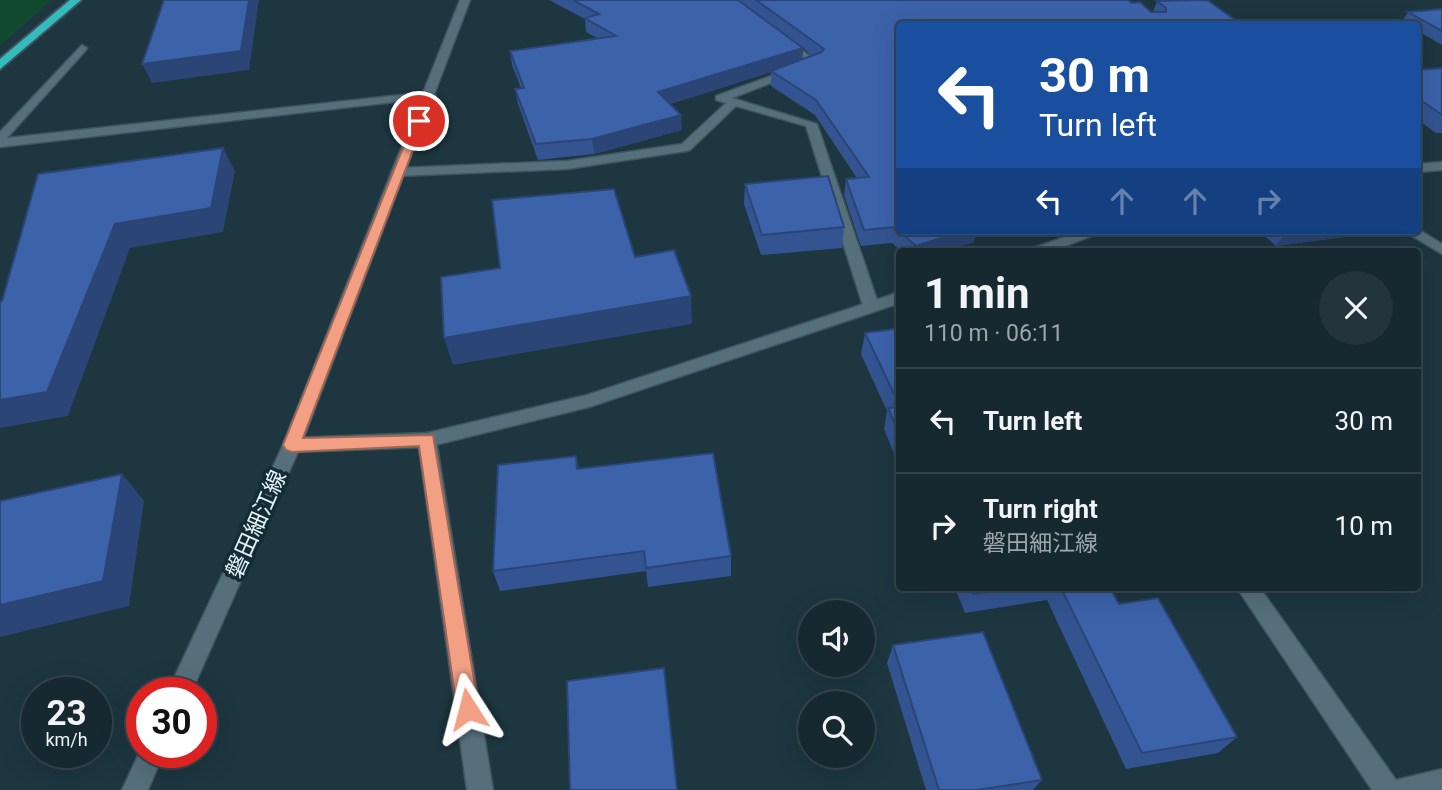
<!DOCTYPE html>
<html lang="en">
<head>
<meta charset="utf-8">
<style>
	body { margin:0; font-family:Roboto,"Noto Sans JP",sans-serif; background:#23343c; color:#f1f3f6; height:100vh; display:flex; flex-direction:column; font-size:26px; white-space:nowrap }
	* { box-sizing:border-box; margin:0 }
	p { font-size:23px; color:#9ea6ab }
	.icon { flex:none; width:38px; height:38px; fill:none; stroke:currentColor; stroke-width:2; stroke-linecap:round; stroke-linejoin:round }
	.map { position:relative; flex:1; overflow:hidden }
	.side { position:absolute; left:896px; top:248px; width:525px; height:343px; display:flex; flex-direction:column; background:#162830; border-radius:7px; box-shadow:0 7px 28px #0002,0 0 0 2px #35444c }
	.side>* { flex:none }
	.guide { position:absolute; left:896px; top:21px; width:525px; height:214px; border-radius:7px; box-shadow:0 7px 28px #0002,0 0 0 2px #35444c; background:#1a4fa0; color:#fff; overflow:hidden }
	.controls { position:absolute; left:798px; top:600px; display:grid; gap:14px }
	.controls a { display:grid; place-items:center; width:77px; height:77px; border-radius:50%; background:#162830; box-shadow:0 7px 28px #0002,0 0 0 2px #35444c; font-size:35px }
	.speed { position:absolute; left:21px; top:677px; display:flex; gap:14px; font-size:35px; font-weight:700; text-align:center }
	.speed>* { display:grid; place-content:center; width:91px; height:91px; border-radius:50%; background:#162830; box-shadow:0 7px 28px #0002,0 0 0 2px #35444c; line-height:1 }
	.speed small { font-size:18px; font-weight:400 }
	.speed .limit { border:10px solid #d22; background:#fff; color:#111 }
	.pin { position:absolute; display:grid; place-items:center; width:60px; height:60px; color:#fff; margin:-30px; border:4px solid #fff; border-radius:50%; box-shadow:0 2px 7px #0007 }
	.me { position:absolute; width:77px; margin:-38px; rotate:351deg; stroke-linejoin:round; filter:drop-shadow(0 0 5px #0008) }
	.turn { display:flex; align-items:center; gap:24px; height:147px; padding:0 28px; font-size:32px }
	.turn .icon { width:91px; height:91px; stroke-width:2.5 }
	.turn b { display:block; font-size:49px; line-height:60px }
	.lanes { display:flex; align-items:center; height:66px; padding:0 28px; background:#0003; justify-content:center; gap:35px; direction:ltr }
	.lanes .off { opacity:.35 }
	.round { display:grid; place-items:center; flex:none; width:74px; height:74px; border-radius:37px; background:#23343c }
	.overview { display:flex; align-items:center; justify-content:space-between; height:119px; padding:0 28px }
	h1 { font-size:42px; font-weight:700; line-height:52px }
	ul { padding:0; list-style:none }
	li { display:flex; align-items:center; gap:21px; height:105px; padding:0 28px; border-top:2px solid #35444c }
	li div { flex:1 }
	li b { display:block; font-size:26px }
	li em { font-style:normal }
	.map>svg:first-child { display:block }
</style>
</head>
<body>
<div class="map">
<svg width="1442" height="790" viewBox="0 0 1442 790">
	<rect width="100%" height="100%" fill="#1d3640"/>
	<path fill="#124a30" d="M0 0H51L0 46Z"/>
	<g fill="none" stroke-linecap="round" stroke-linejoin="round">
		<defs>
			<g id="minor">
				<path d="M779 39H787L820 64 732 98 817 124 879 306 877 310 871 311 863 306 806 126 736 106 690 150 686 151 567 169 398 176 391 172 398 168 567 161 682 144 726 103 716 100V96L807 63 779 43Z"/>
				<path d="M82 45 87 48 86 50 7 138 429 92 435 95 429 98 0 147V132Z"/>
				<path d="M1418 229 1442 244V254L1404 231H1418Z"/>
				<path d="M427 433 433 435 436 440 493 790H467L418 440 421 435Z"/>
				<path d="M1237 588H1260L1396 780 1442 769V790H1372Z"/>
			</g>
			<g id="tertiary">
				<path d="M1442 162V170L1418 172V164Z"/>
				<path d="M1083 231H1104L1050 252H1028L1030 249Z"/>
				<path d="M900 292V303L589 407 427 447 292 452 285 450 283 445 285 440 292 438 427 433 587 395Z"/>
			</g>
			<g id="secondary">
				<path d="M460 0H470L301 445 191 693H167L283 445Z"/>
				<path d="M142 747V752H164L148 790H122Z"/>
			</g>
			<path id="trunk" d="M70 0H81L0 69V59Z"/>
		</defs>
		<use href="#minor" stroke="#3f545e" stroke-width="3"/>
		<use href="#tertiary" stroke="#3f545e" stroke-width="3"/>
		<use href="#secondary" stroke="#3f545e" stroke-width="3"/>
		<use href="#trunk" stroke="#3f545e" stroke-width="4"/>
		<use href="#minor" fill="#556f7b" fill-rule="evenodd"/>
		<use href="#tertiary" fill="#556f7b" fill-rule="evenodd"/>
		<use href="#secondary" fill="#556f7b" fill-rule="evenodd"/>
		<use href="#trunk" fill="#36bbbc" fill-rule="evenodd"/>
	</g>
	<g fill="#345491" fill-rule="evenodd">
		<path d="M549 0H1128L1151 12H1153L1157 1 1241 24H900V231L974 242 943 252H902L892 243 861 246 844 195 846 179 857 178 815 115 771 86V72L670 104 682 130 594 154 538 160 518 104 515 89 521 88 512 65 510 51 597 38 586 32 585 19ZM803 48 812 56 802 60Z"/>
		<path d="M1442 9V45L1418 31V24H1407L1402 22 1408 12Z"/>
		<path d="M1442 68V133H1436L1418 120V70Z"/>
		<path d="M745 184 844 227 842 248 761 255 744 204Z"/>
		<path d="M1259 231H1347L1344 237 1276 246Z"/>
		<path d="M900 328V468L884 429 887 411 861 354 865 333Z"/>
		<path d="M576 456 579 469 731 556V576L648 587 646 571 500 591 493 571Z"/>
		<path d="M955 588H1110L1119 604 1237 737 1218 753 1126 769 1047 600 965 613Z"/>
		<path d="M893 645 1042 780 1033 790H926L887 663Z"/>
	</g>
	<g fill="#2a4576">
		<path d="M249 0H259L249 70 152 83 142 64Z"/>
		<path d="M803 48 802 62 659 107 658 92Z"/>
		<path d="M681 115 682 130 594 154 592 139Z"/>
		<path d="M223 148 235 171 223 232 130 248 68 416 0 428V400L115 224Z"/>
		<path d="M963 231H977L974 242 943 252H914L916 246Z"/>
		<path d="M1286 231H1347L1344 237 1276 246Z"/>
		<path d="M691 296 692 324 453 365 444 338Z"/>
		<path d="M122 474 144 501 129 606 0 637V605Z"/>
	</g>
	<g fill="#3c62a9" stroke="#2a4576" stroke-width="2">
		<path d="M164 0H249L241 51 142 64Z"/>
		<path d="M573 0H738L803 48 658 92 681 115 592 139 536 144 515 89 524 88 510 51 616 36 585 18 599 14Z"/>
		<path d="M756 0H1128L1132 3 1140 2 1151 12H1166V8L1157 1 1207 0 1241 24H900V231H963L916 246 895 227 864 230 846 179 869 177 816 100 771 71 822 52 824 49Z"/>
		<path d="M1442 9V31L1408 12Z"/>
		<path d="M1442 68V115L1418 98V70Z"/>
		<path d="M223 148 211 208 115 224 47 392 0 400V301H2L38 174Z"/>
		<path d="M828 176 844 227 762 235 745 184Z"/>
		<path d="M614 189 635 257 674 250 691 296 444 338 441 277 500 268 492 200Z"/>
		<path d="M900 328V406L865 333Z"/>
		<path d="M900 407V435L888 408Z"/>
		<path d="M713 453 731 556 646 568 644 551 493 571 498 465 576 456 577 469Z"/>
		<path d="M122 474 103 581 0 605V501Z"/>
		<path d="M971 588H1013L974 594Z"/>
		<path d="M1061 588H1110L1119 604 1158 598 1237 737 1142 753Z"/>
		<path d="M983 632 1042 780 977 790H939L893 645Z"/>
		<path d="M664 668 677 790H570L567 681Z"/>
	</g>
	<path fill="#f39f84" stroke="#9e6756" stroke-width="2" d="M415 118 424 121 303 438 433 435 479 709 476 717 468 720 460 717 457 709 419 446 292 452 286 450 283 445Z"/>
	<g text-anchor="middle" stroke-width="7" stroke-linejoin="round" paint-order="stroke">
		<g font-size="23" fill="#e4f2f9" stroke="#132c36">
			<text transform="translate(256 524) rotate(-66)" y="8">磐田細江線</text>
		</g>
	</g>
</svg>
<div class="controls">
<a><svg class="icon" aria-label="sound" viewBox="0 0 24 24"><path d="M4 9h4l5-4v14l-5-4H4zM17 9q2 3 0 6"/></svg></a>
<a><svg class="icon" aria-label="search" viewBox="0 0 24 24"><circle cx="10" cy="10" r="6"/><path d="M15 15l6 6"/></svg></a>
</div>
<div class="speed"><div>23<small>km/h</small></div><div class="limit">30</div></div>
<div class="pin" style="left:419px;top:121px;background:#d93025"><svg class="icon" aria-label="arrive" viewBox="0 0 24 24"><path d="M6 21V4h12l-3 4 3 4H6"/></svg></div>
<svg class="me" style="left:468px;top:709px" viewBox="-20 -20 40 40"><path d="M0-17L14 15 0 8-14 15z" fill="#f39f84" stroke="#fff" stroke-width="4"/></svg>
<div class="guide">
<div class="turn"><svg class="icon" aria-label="left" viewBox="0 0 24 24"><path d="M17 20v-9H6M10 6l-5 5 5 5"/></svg><div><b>30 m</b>Turn left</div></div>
<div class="lanes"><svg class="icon" aria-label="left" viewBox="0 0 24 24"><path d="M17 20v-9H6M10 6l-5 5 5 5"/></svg><svg class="icon off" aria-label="ahead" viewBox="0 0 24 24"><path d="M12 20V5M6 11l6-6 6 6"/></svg><svg class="icon off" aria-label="ahead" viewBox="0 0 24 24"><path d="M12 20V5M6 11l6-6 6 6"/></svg><svg class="icon off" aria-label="right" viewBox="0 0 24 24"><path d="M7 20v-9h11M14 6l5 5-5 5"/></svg></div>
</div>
<section class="side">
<div class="overview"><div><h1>1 min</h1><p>110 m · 06:11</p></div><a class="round"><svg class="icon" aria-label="close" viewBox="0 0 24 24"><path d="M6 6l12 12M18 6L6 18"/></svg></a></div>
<ul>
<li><svg class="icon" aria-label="left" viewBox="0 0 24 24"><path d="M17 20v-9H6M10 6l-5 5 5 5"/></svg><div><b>Turn left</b></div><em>30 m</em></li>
<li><svg class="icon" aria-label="right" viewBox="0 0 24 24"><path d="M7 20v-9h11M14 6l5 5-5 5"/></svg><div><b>Turn right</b><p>磐田細江線</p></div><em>10 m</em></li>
</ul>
</section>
</div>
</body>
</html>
